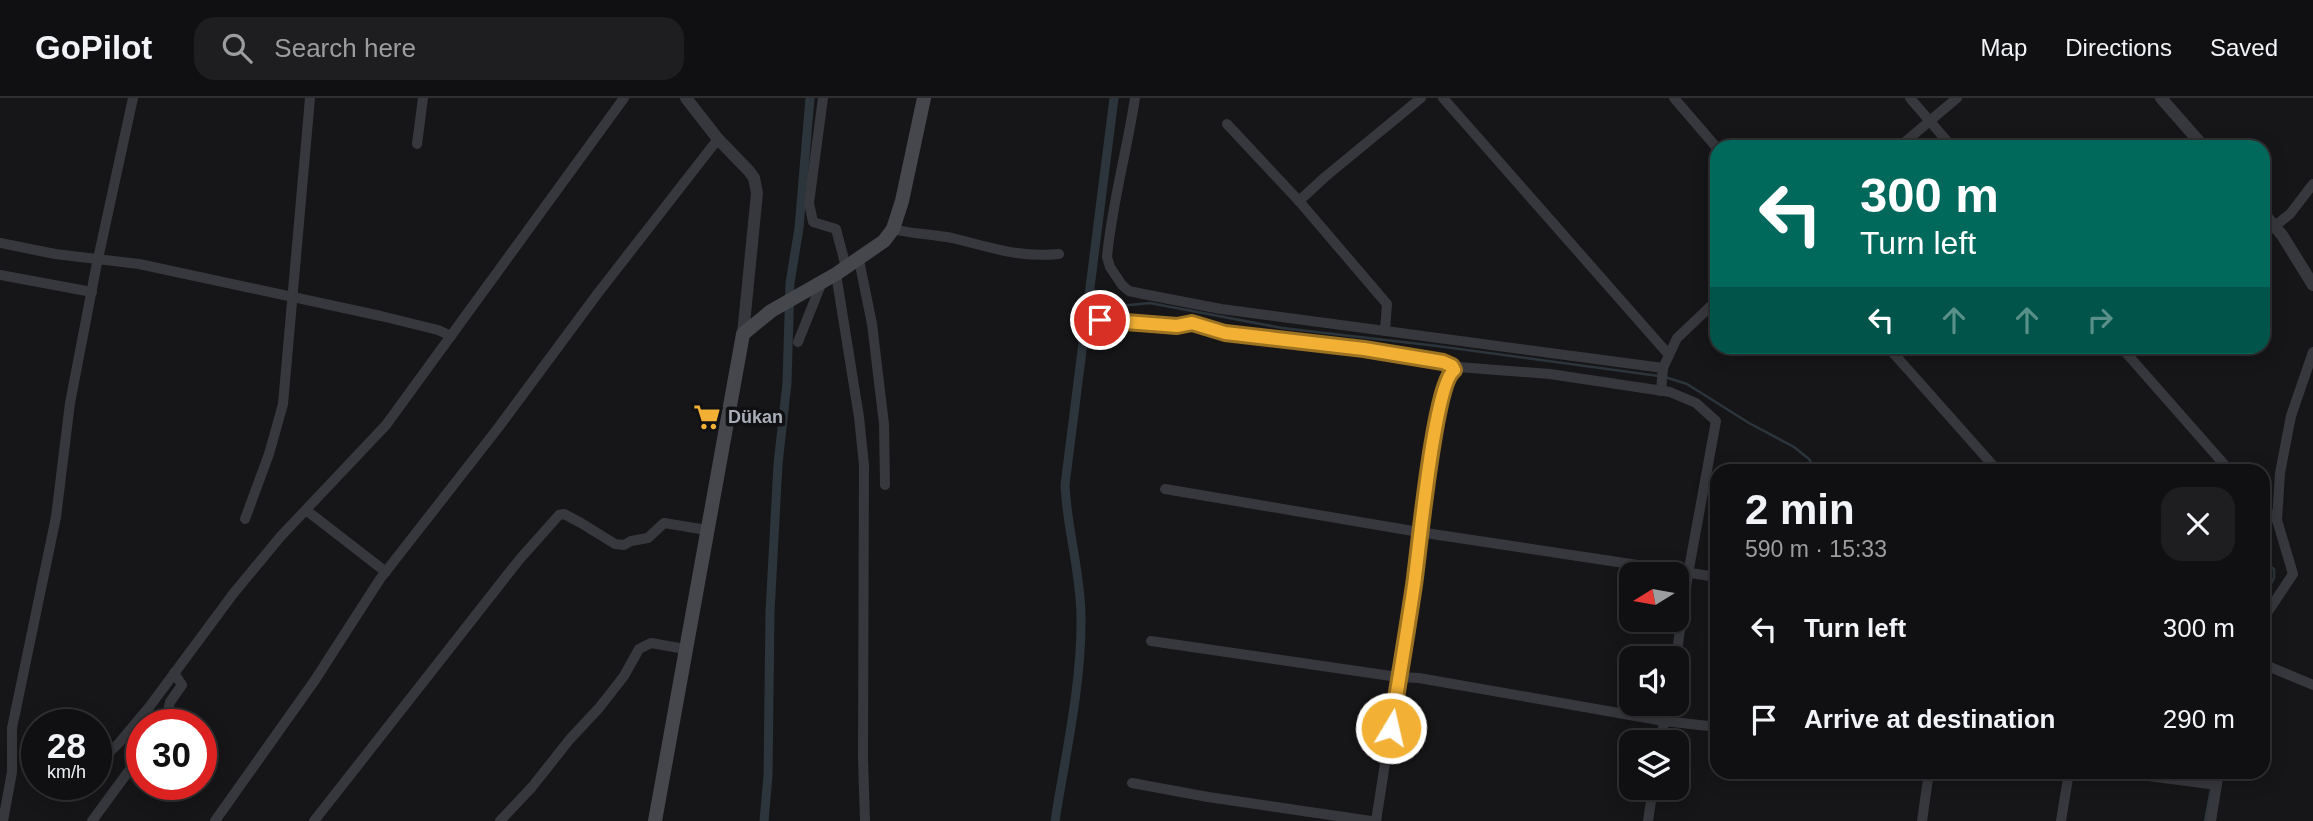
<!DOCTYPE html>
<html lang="en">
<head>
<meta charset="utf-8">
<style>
	body { margin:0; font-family:Helvetica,sans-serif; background:#1e1e20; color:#f1f3f6; height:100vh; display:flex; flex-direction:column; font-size:26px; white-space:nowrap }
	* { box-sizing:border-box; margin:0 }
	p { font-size:23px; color:#9c9d9f }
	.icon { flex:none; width:38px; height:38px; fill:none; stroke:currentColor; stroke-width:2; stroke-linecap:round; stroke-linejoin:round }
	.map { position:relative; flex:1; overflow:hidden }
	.panel { position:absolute; left:1710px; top:366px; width:560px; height:315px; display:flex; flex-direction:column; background:#101012; border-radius:21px; box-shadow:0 4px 18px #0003,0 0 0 2px #303032 }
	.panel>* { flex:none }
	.banner { position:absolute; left:1710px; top:42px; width:560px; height:214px; border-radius:21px; box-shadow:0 4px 18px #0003,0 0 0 2px #303032; background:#00695c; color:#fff; overflow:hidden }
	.needle { width:46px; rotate:259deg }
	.tools { position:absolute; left:1619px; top:464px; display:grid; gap:14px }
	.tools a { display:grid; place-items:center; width:70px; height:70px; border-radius:14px; background:#101012; box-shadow:0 4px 18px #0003,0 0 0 2px #303032; font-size:35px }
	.speed { position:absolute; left:21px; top:611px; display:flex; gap:14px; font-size:35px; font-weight:700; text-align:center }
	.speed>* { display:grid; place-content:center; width:91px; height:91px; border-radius:50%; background:#101012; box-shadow:0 4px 18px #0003,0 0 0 2px #303032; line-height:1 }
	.speed small { font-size:18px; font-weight:400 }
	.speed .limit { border:10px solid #d22; background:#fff; color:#111 }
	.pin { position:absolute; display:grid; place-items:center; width:60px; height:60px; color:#fff; margin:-30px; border:4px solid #fff; border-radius:50%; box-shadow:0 2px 7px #0007 }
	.me { position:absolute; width:77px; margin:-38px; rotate:9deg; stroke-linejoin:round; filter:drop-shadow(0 0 5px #0008) }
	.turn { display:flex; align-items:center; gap:24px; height:147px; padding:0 35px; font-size:32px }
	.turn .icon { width:91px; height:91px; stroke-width:2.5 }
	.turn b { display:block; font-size:49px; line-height:60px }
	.lanes { display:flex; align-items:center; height:66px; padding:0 35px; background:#0003; justify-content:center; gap:35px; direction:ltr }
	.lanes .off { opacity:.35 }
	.round { display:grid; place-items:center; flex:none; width:74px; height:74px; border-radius:21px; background:#1e1e20 }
	.head { display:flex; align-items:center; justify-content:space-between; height:119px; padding:0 35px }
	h1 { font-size:42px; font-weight:600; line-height:52px }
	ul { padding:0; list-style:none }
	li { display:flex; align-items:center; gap:21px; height:91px; padding:0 35px }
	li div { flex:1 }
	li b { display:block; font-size:26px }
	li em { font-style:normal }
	header { display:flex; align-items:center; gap:42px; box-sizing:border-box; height:98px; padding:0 35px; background:#101012; border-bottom:2px solid #303032 }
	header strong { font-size:33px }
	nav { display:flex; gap:38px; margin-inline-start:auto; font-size:24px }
	.search { width:490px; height:63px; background:#1e1e20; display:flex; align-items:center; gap:18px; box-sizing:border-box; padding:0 24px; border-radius:21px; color:#9c9d9f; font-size:26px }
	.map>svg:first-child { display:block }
</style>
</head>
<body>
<header>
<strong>GoPilot</strong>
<div class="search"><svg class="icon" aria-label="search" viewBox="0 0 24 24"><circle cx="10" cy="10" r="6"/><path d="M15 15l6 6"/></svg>Search here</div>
<nav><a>Map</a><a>Directions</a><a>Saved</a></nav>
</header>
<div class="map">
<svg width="2313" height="723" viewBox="0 0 2313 723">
	<rect width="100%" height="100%" fill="#161618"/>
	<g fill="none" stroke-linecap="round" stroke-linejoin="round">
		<g stroke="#2c353c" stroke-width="2.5">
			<path d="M1088 199 1119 208 1150 205 1282 230 1437 248 1659 278"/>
			<path d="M1665 279 1687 286 1749 325 1794 349 1809 361 1816 373"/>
			<path d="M2263 464 2274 471V480L2263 501"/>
			<path d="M2212 684 2214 674"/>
			<path d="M2205 723 2211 691"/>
		</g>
		<g stroke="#2c353c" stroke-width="9">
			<path d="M764 723 768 678 770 514 778 366 787 285 790 185 799 130 810 0"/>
			<path d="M1055 723C1065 659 1082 585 1081 520 1081 475 1067 432 1065 387L1114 0"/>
		</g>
		<g stroke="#37383d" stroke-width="10">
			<path d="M823 0 809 105 813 124 836 131 846 169"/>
			<path d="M1135 0C1127 53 1112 105 1107 159L1110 169 1122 187 1129 193 1143 196 1221 211 1663 270"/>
			<path d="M1443 0 1669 257"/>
			<path d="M1674 0 1717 50"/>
			<path d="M1910 0 1952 49"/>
			<path d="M1227 26 1299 103 1325 79 1421 0"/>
			<path d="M417 46 423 0"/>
			<path d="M1899 49 1957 0"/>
			<path d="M1299 103 1387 206 1385 233"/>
			<path d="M2275 128 2290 116 2313 86"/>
			<path d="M893 131C912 136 932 136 952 140 990 149 1018 160 1059 156"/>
			<path d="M0 145 55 156 139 166 381 218 438 232 451 238"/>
			<path d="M859 162 872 226 884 326 885 387"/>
			<path d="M836 176 859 319 864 367 863 660 865 723"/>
			<path d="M0 177 92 194"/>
			<path d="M1100 222 1177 228 1192 225 1225 235 1364 251 1443 264 1452 268 1454 272"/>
			<path d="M798 244 822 184"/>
			<path d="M1887 248 1998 373"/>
			<path d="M2120 248 2230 373"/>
			<path d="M1661 293 1663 270 1677 240 1717 202"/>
			<path d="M1165 391 1419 434 1717 479"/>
			<path d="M2263 410 2277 422"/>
			<path d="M306 412 386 474"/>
			<path d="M245 421 269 356 283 306 310 0"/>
			<path d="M2263 454 2265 455"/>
			<path d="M2263 521 2293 476 2277 422 2280 375 2291 318 2313 254"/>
			<path d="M1151 543 1398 579 1419 580 1664 623 1717 629"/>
			<path d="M2263 566 2313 587"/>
			<path d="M165 626 170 604 182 587 174 575"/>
			<path d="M1660 644 1668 606"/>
			<path d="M96 667 119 645 150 608 233 496 281 438 386 327 624 0"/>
			<path d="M2118 674 2217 687"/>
			<path d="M1132 685 1208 699 1371 723"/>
			<path d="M3 723 12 674V630L56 419 70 305 96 170 133 0"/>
			<path d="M92 723 142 655"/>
			<path d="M215 723 315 582 380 481 498 330 598 195 718 41"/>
			<path d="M314 723 519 462 559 417 564 416 581 425 615 446 624 447 631 443 648 440 664 425 707 432"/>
			<path d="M500 723 532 689 570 641 599 610 624 578 639 551 651 545 685 551"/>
			<path d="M1376 723C1399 579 1418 435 1443 291L1450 274 1458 269 1550 276 1670 294 1696 305 1716 323 1688 476 1676 560"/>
			<path d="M1648 723 1653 690"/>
			<path d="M1922 723 1929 674"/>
			<path d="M2061 723 2069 674"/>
			<path d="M2211 723 2219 674"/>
		</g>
		<g stroke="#37383d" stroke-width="12">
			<path d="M686 0 718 41 749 73 754 80 757 95 743 236"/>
			<path d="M2161 0 2204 49"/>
			<path d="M2263 115 2282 137 2313 187"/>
		</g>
		<path stroke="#45474d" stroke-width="14" d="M655 723 743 236 771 213 836 176 884 143 893 131 902 103 924 0"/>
	</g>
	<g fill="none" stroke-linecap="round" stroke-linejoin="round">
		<defs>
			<path id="route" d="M1100 222 1177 228 1192 225 1225 235 1364 251 1443 264 1452 268 1454 272C1434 287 1419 453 1414 487 1407 534 1399 582 1391 630"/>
		</defs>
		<use href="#route" stroke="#9d7322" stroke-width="18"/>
		<use href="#route" stroke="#f2b134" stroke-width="12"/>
	</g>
	<defs>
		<symbol id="supermarket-bare" viewBox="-9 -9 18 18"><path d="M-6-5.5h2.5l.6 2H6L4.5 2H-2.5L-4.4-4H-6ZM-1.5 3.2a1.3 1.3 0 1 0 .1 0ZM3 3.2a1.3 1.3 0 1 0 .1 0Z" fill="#f2b134" stroke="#111113" stroke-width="2.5" paint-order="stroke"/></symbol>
	</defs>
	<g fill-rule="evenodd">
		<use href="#supermarket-bare" x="688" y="300" width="38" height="38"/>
	</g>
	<g text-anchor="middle" stroke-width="7" stroke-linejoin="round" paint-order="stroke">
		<g font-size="18" font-weight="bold" fill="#a8adb8" stroke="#111113" text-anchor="start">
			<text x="728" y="325">Dükan</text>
		</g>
	</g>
</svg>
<div class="tools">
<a><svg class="needle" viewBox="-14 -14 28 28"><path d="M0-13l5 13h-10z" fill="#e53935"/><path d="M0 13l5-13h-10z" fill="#9c9d9f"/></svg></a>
<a><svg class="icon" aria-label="sound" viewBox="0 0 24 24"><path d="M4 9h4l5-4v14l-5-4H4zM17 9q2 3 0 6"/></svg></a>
<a><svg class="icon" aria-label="layers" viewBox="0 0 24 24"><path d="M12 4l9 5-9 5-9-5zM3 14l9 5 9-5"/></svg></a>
</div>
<div class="speed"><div>28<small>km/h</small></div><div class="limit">30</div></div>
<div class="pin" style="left:1100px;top:222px;background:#d93025"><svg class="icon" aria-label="arrive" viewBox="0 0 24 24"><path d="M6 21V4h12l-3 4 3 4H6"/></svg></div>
<svg class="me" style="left:1391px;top:630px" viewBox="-20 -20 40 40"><circle r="17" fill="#f2b134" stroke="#fff" stroke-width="3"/><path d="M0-11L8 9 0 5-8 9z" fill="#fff"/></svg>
<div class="banner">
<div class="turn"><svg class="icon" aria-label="left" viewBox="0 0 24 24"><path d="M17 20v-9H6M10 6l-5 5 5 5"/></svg><div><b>300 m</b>Turn left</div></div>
<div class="lanes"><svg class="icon" aria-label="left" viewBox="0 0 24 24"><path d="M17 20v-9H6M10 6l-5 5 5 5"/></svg><svg class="icon off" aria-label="ahead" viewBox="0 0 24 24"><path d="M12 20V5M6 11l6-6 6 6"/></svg><svg class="icon off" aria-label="ahead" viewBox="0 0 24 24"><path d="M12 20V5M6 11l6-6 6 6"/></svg><svg class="icon off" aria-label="right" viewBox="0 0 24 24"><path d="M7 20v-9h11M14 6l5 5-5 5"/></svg></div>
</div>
<section class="panel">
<div class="head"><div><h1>2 min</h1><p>590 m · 15:33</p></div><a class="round"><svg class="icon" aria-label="close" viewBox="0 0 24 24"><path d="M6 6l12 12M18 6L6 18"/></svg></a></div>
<ul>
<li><svg class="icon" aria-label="left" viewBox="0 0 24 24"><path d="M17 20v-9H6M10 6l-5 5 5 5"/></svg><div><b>Turn left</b></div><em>300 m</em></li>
<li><svg class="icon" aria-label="arrive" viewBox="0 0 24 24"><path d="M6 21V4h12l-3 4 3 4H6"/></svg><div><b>Arrive at destination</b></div><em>290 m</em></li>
</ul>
</section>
</div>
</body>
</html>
